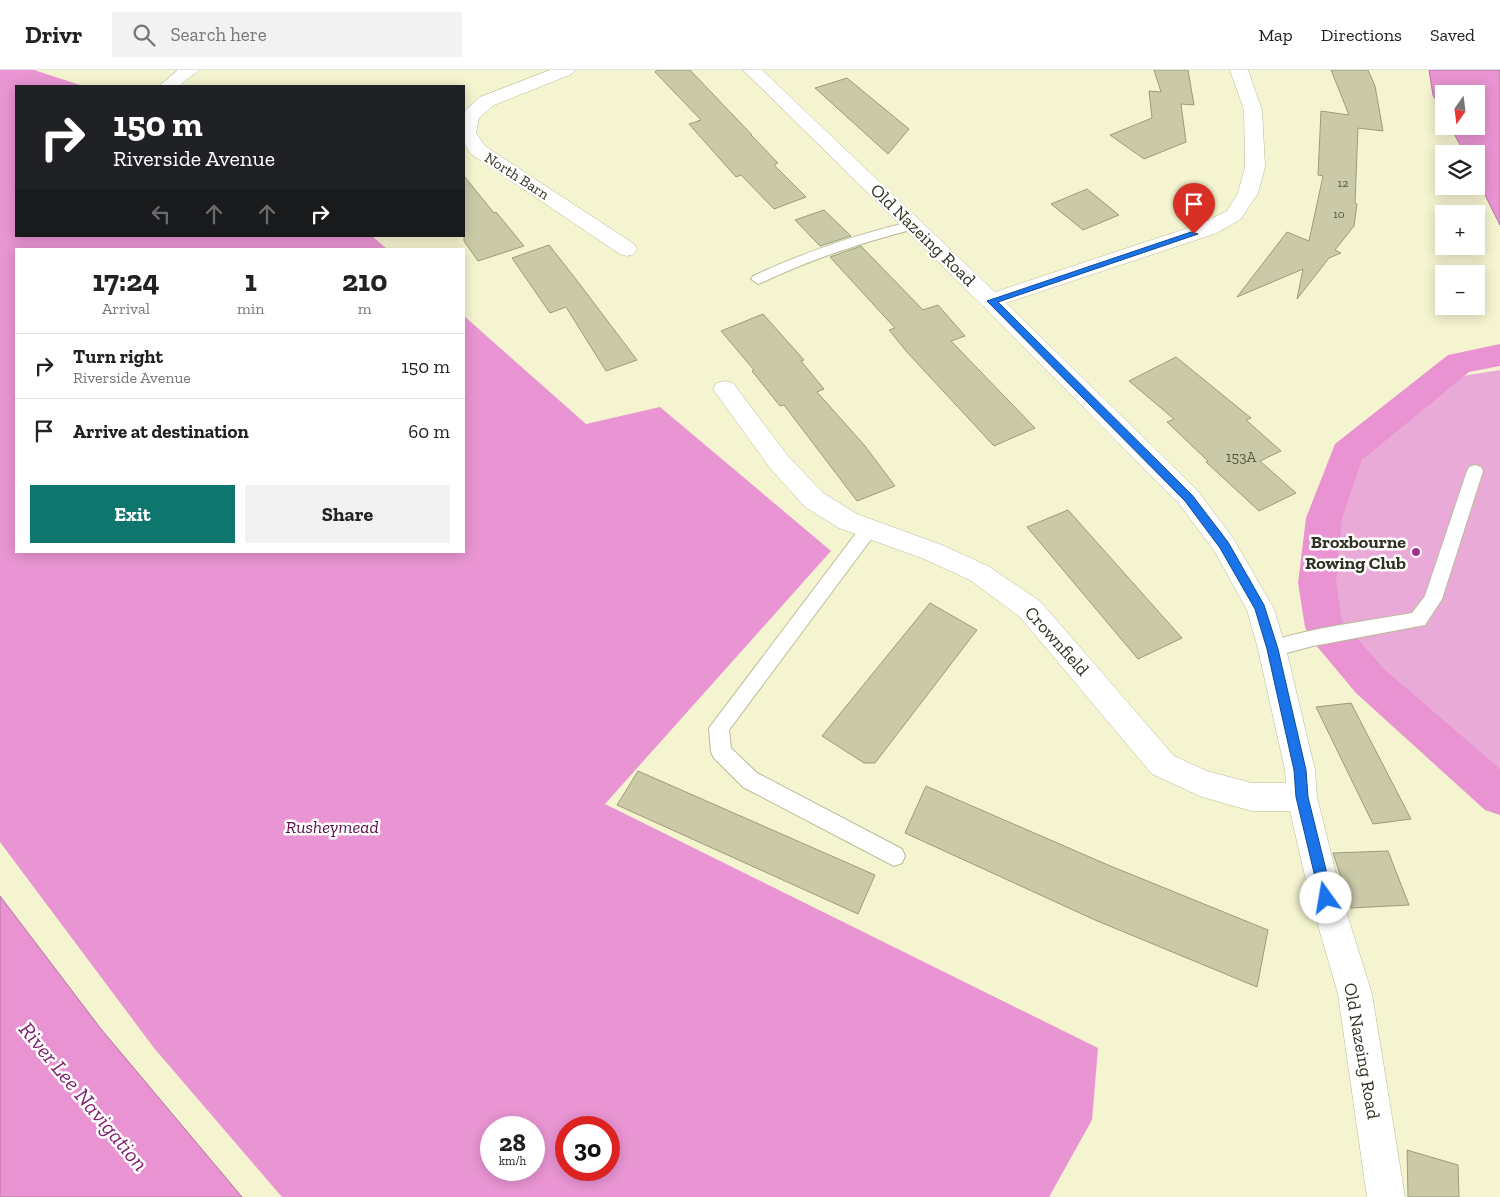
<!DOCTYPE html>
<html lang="en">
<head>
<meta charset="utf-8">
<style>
	body { margin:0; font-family:"Zilla Slab",serif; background:#f2f2f2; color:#222; height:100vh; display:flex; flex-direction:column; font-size:19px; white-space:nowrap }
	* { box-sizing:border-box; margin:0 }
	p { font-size:16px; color:#767676 }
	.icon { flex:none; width:28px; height:28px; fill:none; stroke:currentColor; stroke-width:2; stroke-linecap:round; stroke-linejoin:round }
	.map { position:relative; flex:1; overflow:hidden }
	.drawer { position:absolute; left:15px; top:178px; width:450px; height:305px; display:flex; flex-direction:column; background:#fff; border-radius:0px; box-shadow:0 2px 12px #0003 }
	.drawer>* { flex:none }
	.banner { position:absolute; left:15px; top:15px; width:450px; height:152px; border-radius:0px; box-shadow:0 2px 12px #0003; background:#202124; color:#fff; overflow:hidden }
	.needle { width:32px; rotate:194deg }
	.controls { position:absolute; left:1435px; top:15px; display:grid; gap:10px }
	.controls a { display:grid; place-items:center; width:50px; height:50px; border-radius:0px; background:#fff; box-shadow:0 2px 12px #0003; font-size:25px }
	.speed { position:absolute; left:480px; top:1046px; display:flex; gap:10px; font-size:25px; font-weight:700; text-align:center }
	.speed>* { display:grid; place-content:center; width:65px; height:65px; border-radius:50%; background:#fff; box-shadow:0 2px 12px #0003; line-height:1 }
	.speed small { font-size:12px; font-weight:400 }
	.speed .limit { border:8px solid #d22; background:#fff; color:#111 }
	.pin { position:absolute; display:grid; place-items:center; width:42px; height:42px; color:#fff; margin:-51px -21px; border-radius:50% 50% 50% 0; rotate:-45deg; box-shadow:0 0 5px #0007 }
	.pin .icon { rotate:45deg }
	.me { position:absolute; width:55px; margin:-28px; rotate:347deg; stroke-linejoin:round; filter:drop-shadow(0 0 4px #0008) }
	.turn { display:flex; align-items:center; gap:18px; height:105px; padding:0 15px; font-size:22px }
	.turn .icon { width:65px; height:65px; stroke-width:2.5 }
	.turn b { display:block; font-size:35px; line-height:42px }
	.lanes { display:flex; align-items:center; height:48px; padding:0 15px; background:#0003; justify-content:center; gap:25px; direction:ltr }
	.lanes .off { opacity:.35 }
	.eta { display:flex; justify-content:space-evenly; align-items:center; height:85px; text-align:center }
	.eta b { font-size:30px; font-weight:700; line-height:35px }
	.action { display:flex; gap:10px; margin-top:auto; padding:10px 15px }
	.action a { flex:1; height:58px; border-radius:0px; background:#0f766e; color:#fff; font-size:20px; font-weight:700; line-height:58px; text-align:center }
	.action a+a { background:#f2f2f2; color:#222 }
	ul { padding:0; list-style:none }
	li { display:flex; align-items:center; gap:15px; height:65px; padding:0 15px; border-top:1px solid #e0e0e0 }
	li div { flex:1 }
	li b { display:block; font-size:19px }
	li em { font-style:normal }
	header { display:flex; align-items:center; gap:30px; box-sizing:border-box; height:70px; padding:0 25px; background:#fff; border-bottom:1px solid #e0e0e0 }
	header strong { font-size:24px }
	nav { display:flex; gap:28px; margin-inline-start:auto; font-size:18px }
	.search { width:350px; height:45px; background:#f2f2f2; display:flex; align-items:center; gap:12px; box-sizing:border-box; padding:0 18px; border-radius:0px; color:#767676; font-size:19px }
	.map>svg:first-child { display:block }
</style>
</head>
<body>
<header>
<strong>Drivr</strong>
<div class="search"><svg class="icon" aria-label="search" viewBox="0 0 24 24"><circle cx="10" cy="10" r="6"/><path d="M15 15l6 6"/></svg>Search here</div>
<nav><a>Map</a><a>Directions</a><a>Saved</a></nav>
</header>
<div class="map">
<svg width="1500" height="1127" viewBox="0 0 1500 1127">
	<rect width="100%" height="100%" fill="#f4f4d0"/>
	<path fill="#eaaad8" d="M1500 300V706L1465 681 1336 555 1327 507 1336 456 1351 406 1378 369 1462 306Z"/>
	<path fill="#e994d3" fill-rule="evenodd" d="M0 0H34L83 16H16V166H372L387 179H16V481H464V246L586 354 660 337 831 481 605 734 1098 978 1092 1050 1049 1127H282L154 978 0 772ZM491 1058H534V1100H491ZM566 1058H609V1100H566Z"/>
	<g fill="#e993d2" stroke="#b2769e">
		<path d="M1429 0H1500V155L1476 107V84H1465L1450 56H1476V24H1444V45L1433 25Z"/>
		<path d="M0 826 101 959 242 1127H0Z"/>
	</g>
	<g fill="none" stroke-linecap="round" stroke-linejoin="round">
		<path fill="#e993d2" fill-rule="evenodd" d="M1500 274V296L1469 302 1362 390 1342 448 1336 513 1342 551 1384 599 1500 699V745L1485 740 1356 623 1310 568 1305 557 1298 513 1306 448 1335 374 1448 285Z"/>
	</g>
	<g fill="#cbcaa8" stroke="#9c9c7b">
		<path d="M657 0H690L752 65H751L778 93 774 95 806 127 774 139 741 105 736 107 689 54 701 50 655 2Z"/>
		<path d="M1154 0H1188L1194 35 1181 34 1186 72 1144 89 1110 65 1152 48 1149 21 1161 22Z"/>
		<path d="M1331 0H1368L1375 16 1383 61 1358 58 1355 133 1357 134 1354 156 1335 180 1341 183 1329 188 1297 229 1303 199 1237 227 1287 162 1309 171 1323 106 1318 105 1321 41 1349 45Z"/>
		<path d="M847 8 909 59 888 84 815 18Z"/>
		<path d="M464 106 494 143 496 142 524 176 478 191 464 171Z"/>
		<path d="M1087 119 1098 128 1119 145 1083 160 1051 134Z"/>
		<path d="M824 140 851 166 820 176 795 150Z"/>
		<path d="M549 175 575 208 637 290 606 301 566 237 550 243 512 188Z"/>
		<path d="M861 176 923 240 938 235 965 266 951 271 1035 358 994 376 906 281 889 260 895 258 830 187Z"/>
		<path d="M763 244 804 290 801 291 824 319 817 322 865 376 895 416 857 431 784 335 780 336 752 301 754 300 721 261Z"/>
		<path d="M1176 287 1251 348 1246 350 1281 381 1260 391 1296 423 1259 441 1206 392 1208 391 1167 352 1174 349 1129 311Z"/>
		<path d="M1068 440 1182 568 1138 589 1027 457Z"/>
		<path d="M930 533 977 560 875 693H864L822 666Z"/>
		<path d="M1351 633 1411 749 1373 754 1316 637Z"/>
		<path d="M638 701 875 805 858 844 617 735Z"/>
		<path d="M926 716 1108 795 1268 860 1257 917 1095 850 905 763Z"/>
		<path d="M1388 781 1409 835 1351 838 1333 783Z"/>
		<path d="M1407 1080 1458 1095 1459 1127H1408Z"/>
	</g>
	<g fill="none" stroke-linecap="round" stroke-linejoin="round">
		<defs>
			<g id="service">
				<path d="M913 151 918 152 920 155 918 158C861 173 817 187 763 212L758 214 751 209 753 206C807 181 855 165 913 151Z"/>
				<path d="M1475 395 1481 397 1483 401 1442 529 1425 555 1313 576 1272 587 1265 585 1263 579 1265 573C1312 557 1363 552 1412 543L1425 526 1467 401 1469 397Z"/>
				<path d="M869 452 875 454 878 459 875 464 729 660 731 678 757 703 902 779 905 786 902 793 894 796 743 717 714 688 711 682 709 658 863 454Z"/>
			</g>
			<g id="minor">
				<path d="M178 0H199L179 16H159Z"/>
				<path d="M550 0H575L572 4 494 35 479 48 476 63 485 76 634 174 637 179 634 184 627 186 620 184 471 84 464 73V42L480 27Z"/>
				<path d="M743 0H762L995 222 1203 153 1227 141 1238 123 1245 97 1244 40 1230 0H1248L1262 40 1265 97 1258 123 1241 149 1217 163 1006 233 1198 421 1233 468 1274 539 1286 579 1315 700 1317 727 1342 828 1372 924 1405 1127H1367L1338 924 1310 828 1290 741H1252L1202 727 1152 704 1020 547 970 510 924 489 839 458 805 437 770 398 713 319 717 313 725 311 733 313 788 386 823 423 857 444 942 475 988 496 1040 531 1174 686 1207 701 1252 713H1286L1285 700 1258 579 1247 540 1215 482 1180 435 983 236Z"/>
			</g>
		</defs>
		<use href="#service" stroke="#bbba98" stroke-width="2"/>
		<use href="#minor" stroke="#bbba98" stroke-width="1"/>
		<use href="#service" fill="#fff" fill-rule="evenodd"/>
		<use href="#minor" fill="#fff" fill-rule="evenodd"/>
	</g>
	<path fill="#1a73e8" stroke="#114b97" d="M1191 162 1198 164 998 232 1192 425 1228 472 1264 535 1278 579 1306 700 1308 727 1333 828 1331 833 1326 835 1321 833 1320 828 1296 727 1294 700 1267 579 1255 539 1220 478 1185 431 987 231Z"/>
	<circle fill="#a4318c" stroke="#fff" stroke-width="2" cx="1416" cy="482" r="5"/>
	<g text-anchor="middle" stroke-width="5" stroke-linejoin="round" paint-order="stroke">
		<g font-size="12" fill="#585744">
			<text x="1343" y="117">12</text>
			<text x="1339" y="148">10</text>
		</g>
		<g font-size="15" fill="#313123" stroke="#fff">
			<text transform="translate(517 106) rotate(33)" y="5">North Barn</text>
		</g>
		<g font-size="15" fill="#585744">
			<text x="1241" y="392">153A</text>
		</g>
		<g font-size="18" fill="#313123" stroke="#fff">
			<text transform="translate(923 165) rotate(44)" y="6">Old Nazeing Road</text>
			<text transform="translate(1057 571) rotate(48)" y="6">Crownfield</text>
			<text transform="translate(1362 981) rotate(80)" y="6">Old Nazeing Road</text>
		</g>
		<g font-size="18" font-weight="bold" fill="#313123" stroke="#fff" text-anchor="end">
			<text x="1406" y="478">Broxbourne<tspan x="1406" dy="21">Rowing Club</tspan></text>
		</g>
		<g font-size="18" font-style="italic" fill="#590d4b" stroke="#fff">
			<text x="332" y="763">Rusheymead</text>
		</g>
		<g font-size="22" font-style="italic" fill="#7f1b6c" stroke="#fff">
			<text transform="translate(84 1026) rotate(50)" y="8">River Lee Navigation</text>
		</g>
	</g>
</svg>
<div class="controls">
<a><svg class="needle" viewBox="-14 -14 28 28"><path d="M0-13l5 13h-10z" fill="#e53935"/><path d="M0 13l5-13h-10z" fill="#767676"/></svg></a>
<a><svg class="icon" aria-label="layers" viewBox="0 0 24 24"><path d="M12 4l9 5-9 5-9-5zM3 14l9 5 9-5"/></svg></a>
<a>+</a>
<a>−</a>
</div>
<div class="speed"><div>28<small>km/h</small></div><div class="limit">30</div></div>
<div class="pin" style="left:1194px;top:164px;background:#d93025"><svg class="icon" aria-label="arrive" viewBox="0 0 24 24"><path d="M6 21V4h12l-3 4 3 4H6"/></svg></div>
<svg class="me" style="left:1326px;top:828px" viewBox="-20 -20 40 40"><circle r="19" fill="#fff"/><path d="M0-13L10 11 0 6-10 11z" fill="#1a73e8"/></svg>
<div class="banner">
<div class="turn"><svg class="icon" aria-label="right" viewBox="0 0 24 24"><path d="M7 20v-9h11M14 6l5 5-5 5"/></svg><div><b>150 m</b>Riverside Avenue</div></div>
<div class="lanes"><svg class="icon off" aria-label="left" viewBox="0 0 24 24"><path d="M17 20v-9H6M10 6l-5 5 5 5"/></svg><svg class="icon off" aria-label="ahead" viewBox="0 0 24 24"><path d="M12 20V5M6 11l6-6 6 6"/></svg><svg class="icon off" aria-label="ahead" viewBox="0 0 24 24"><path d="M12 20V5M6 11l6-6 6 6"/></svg><svg class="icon" aria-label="right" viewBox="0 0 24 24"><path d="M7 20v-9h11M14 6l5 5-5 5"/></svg></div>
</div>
<section class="drawer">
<div class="eta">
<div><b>17:24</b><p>Arrival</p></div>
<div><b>1</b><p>min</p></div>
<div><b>210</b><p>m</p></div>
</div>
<ul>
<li><svg class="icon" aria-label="right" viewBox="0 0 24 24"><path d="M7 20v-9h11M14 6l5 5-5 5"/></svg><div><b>Turn right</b><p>Riverside Avenue</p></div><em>150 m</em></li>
<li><svg class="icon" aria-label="arrive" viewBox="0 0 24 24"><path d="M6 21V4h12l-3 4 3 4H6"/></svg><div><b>Arrive at destination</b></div><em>60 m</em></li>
</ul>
<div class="action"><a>Exit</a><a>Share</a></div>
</section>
</div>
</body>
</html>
